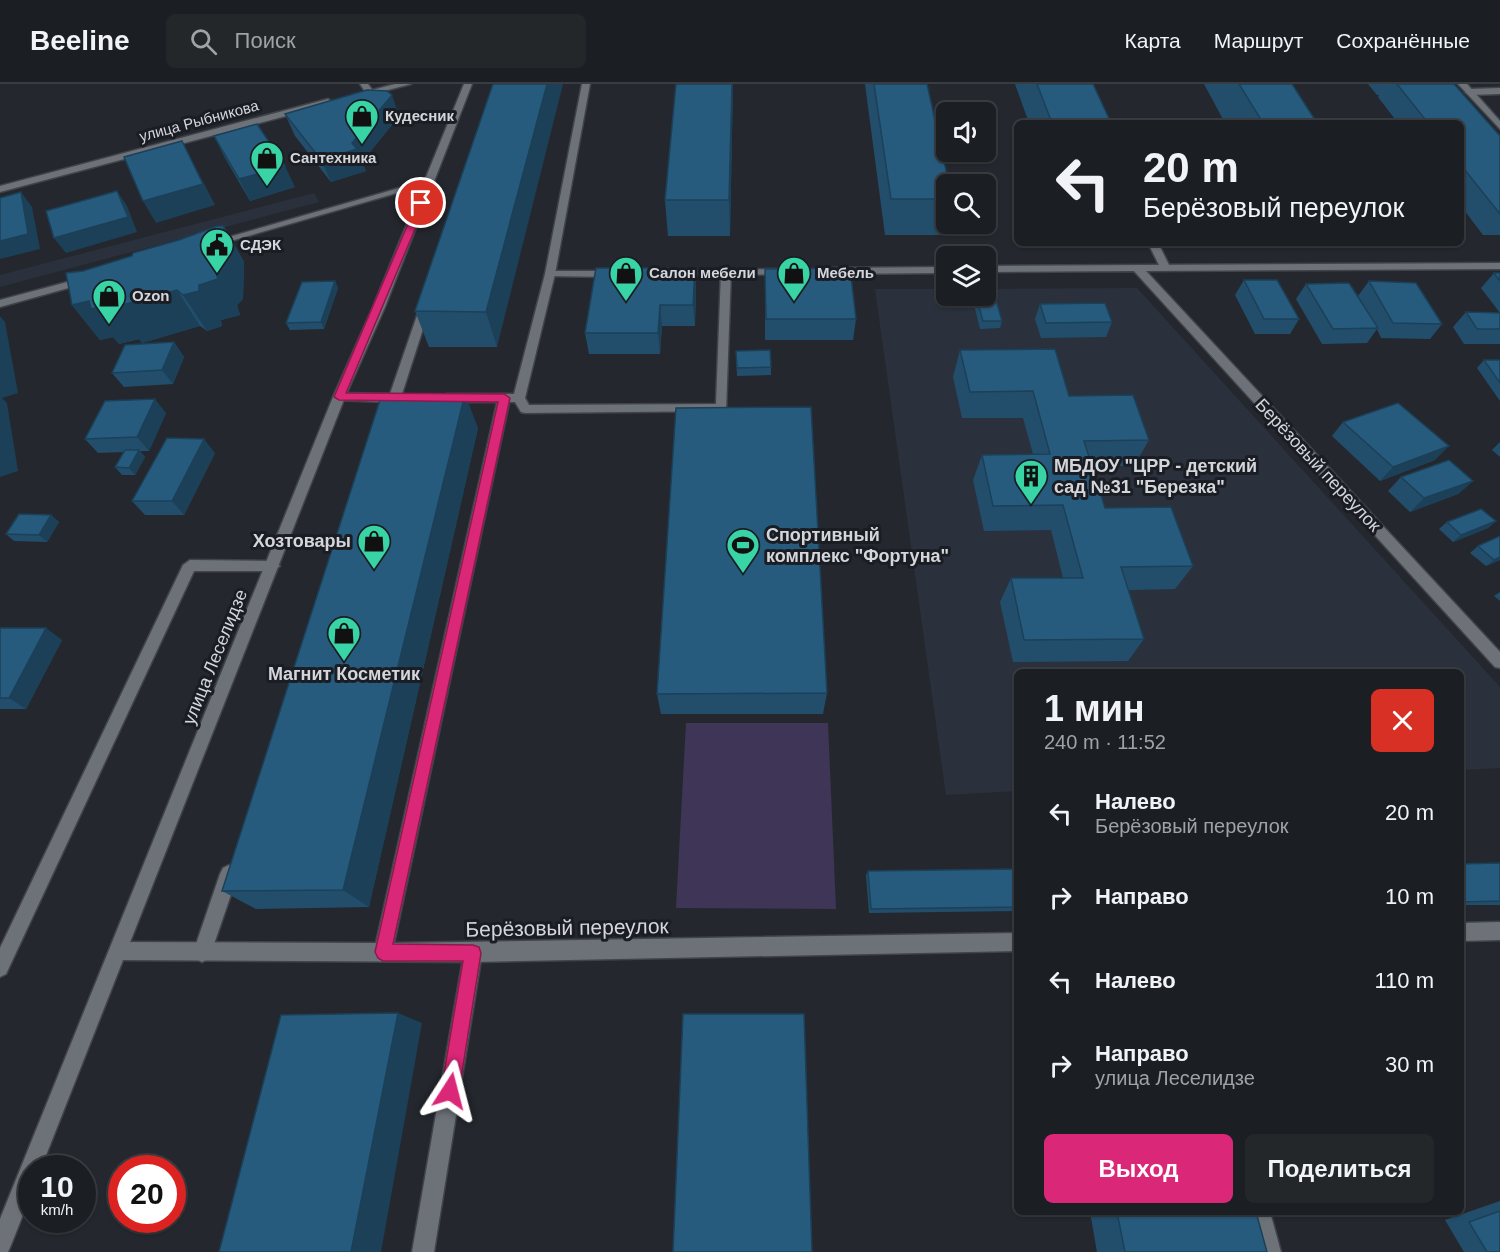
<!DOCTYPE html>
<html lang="ru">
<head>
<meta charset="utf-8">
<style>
	body { margin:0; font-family:Arial,sans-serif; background:#24272a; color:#f1f3f6; height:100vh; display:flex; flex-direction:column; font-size:22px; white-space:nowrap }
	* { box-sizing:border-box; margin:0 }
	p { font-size:20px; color:#a0a2a5 }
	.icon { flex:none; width:33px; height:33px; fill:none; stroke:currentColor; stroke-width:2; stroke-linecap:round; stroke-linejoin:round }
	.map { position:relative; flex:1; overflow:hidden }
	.details { position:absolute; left:1014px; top:585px; width:450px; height:546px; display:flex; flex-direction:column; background:#1b1e22; border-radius:9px; box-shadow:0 2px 4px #0004,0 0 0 2px #393c40 }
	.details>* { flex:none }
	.hud { position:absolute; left:1014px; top:36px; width:450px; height:126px; border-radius:9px; box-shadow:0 2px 4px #0004,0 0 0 2px #393c40; background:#1b1e22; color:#f1f3f6; overflow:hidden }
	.fabs { position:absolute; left:936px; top:18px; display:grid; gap:12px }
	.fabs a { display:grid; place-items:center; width:60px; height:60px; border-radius:9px; background:#1b1e22; box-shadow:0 2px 4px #0004,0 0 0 2px #393c40; font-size:30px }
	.speed { position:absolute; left:18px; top:1071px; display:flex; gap:12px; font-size:30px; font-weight:700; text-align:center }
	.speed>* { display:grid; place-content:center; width:78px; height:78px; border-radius:50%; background:#1b1e22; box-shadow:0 2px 4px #0004,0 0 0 2px #393c40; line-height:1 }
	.speed small { font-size:15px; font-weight:400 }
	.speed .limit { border:9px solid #d22; background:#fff; color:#111 }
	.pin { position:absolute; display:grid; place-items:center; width:51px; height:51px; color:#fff; margin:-26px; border:3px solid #fff; border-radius:50%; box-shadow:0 2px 6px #0007 }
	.me { position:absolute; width:66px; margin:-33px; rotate:9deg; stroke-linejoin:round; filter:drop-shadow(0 0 4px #0008) }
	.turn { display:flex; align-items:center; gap:21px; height:126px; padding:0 30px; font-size:27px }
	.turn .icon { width:78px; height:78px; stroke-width:2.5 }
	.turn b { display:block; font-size:42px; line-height:51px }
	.round { display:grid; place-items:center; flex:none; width:63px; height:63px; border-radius:9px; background:#24272a }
	.overview { display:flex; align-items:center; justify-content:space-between; height:102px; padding:0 30px }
	h1 { font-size:36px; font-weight:600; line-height:45px }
	.primary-button { display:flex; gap:12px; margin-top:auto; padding:12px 30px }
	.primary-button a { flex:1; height:69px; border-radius:9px; background:#db2777; color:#fff; font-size:24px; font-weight:600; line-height:69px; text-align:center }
	.primary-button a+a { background:#24272a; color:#f1f3f6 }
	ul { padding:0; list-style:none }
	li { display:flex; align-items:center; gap:18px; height:84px; padding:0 30px }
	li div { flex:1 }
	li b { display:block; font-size:22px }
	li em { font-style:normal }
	header { display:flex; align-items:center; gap:36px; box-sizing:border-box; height:84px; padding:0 30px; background:#1b1e22; border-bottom:2px solid #393c40 }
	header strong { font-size:28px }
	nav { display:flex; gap:33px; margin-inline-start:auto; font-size:21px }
	.search { width:420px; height:54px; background:#24272a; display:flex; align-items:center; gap:15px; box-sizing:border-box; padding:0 21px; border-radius:9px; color:#a0a2a5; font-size:22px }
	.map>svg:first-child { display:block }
</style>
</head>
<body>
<header>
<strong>Beeline</strong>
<div class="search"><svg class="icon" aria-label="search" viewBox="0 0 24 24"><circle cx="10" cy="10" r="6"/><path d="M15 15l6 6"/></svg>Поиск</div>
<nav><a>Карта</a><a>Маршрут</a><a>Сохранённые</a></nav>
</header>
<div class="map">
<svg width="1500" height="1168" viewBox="0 0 1500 1168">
	<rect width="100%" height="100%" fill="#24282e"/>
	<g fill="#2a313c">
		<path d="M314 109 319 118 0 203V191Z"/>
		<path d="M1137 204 1500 603V684L1461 686V588H1017V707L946 711 875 205H946V212H986V205Z"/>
	</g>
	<path fill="#3f3556" d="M686 639H828L836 825 676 824Z"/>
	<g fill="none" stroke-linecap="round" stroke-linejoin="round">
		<defs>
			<g id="lane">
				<path d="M360 0H368L373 7 366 9Z"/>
				<path d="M582 0H590L555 190 525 314 529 321 716 320 721 188 726 185 731 188 726 327 525 329 521 328 515 318H447L441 314 447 310H514L545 190Z"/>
				<path d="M1500 4V10L1469 11 1465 8 1469 5Z"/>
				<path d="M427 96 435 98 217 161 208 159Z"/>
				<path d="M1148 159H1158L1170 183 1169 185H1161Z"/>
				<path d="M86 193 91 196 90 198 0 223V216Z"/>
				<path d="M426 217 431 220 402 310 408 314 406 317 399 318 394 331H386L384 328 387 318 335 316V310L339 309 390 310 421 220Z"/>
				<path d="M190 476 273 477 280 482 273 487H194L6 890 0 893V864L183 481Z"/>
				<path d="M229 781 235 784 238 790 211 869 208 875 202 878 196 875 193 869 220 790 223 784Z"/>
				<path d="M473 860 479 863 482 869 434 1168H412L464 869 467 863Z"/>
				<path d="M1248 1128H1270L1281 1168H1259Z"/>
			</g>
			<g id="street">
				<path d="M395 0H411L357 14 353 11Z"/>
				<path d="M1458 0H1467L1500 37V45Z"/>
				<path d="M328 15 332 18 331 20 0 108V102Z"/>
				<path d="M1500 179V185L1146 187 1500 568V584L1495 583 1134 187 986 188V182Z"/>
				<path d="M946 183V189L830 190 825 187 830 184Z"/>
				<path d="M785 185 790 188 789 190 677 192 672 189 677 186Z"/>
				<path d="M550 187H614L619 190 614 193 546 192 545 190Z"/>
				<path d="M504 310 510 314 394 859 1017 849V867L473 878 118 876 112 873 109 867 112 861 118 858 376 859 498 314Z"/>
				<path d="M1500 838V856L1461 857V839Z"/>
			</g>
			<path id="secondary" d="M464 0H472L385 223 345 313 41 1084H32V1108L11 1161 8 1168H0V1135L333 313 373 223Z"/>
		</defs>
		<use href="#lane" stroke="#414349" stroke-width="3"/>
		<use href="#street" stroke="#414349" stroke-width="3"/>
		<use href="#secondary" stroke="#414349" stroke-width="3"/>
		<use href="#lane" fill="#6d7279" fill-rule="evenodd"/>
		<use href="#street" fill="#6d7279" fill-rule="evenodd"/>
		<use href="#secondary" fill="#6d7279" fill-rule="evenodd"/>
	</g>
	<g fill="#224e6c">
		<path d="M493 0 497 263H429L415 227Z"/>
		<path d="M733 0 730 152H668L665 116Z"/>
		<path d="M865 0H927L946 100V140H947L945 151H885Z"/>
		<path d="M1015 0H1093L1111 39H1029Z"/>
		<path d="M1204 0H1292L1317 39H1225Z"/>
		<path d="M1368 0H1454L1500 52V151H1483L1461 122V39H1398L1378 13 1379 11H1377Z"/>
		<path d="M285 30 399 32 362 78 366 87 331 98 295 52Z"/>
		<path d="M214 52 295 103 250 117 225 74Z"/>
		<path d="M224 142 244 178 243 215 237 221 240 231 221 236 222 242 207 247 200 242 142 259 139 255 119 260 113 253 100 256 72 221 83 187Z"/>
		<path d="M695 184 696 205 695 242H662L660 270H589L585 249Z"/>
		<path d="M765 185 856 235 853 256H765Z"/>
		<path d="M1494 189H1500V229L1481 204Z"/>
		<path d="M1244 196 1299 235 1290 250H1255L1235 211Z"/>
		<path d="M335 197 338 204 324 245 290 246 286 239Z"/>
		<path d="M1369 197 1442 240 1430 255 1381 254 1377 245 1367 259 1322 260 1296 215 1306 200 1366 225 1358 212Z"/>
		<path d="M972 212H986L1002 237 1000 244 980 245Z"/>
		<path d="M1040 220 1112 238 1106 253 1041 254 1035 235Z"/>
		<path d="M1466 228 1500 229V260H1464L1453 243Z"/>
		<path d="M174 258 184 273 173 300 124 303 112 289Z"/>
		<path d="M960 266 1069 312 1149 356 1134 382H1092L1105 424 1193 482 1175 505 1129 506 1144 555 1128 577 1013 578 1000 518 1011 494H1063L1051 446 984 447 973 396 982 371 1033 370 1023 334H962L953 293Z"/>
		<path d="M736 267 771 283V291L737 292Z"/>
		<path d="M1484 276H1500V317L1477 284Z"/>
		<path d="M166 329 149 367H140L145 373 135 391H122L115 383 124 368 98 369 85 355Z"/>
		<path d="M1343 338 1435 376 1380 397 1332 352Z"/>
		<path d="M478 344 369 823 256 825 222 807Z"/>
		<path d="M1500 358V373L1492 366Z"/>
		<path d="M215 369 184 431H145L132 417Z"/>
		<path d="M1401 393 1473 397 1458 410 1410 428 1388 407Z"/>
		<path d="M51 431 59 438 47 458 14 457 6 450Z"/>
		<path d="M1496 437 1488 444 1453 458 1439 445 1447 438Z"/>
		<path d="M1500 452V476L1486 482 1470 469 1478 462Z"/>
		<path d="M1500 508V517L1494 512Z"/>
		<path d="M0 544 62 556 26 625H0Z"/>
		<path d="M827 609 823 630H661L657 610Z"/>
		<path d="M1500 779V821H1461V780Z"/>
		<path d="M1017 785V827L869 829 866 791 868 787Z"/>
		<path d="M1500 1117V1168H1464L1445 1136Z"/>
		<path d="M1090 1128H1256L1267 1168H1097Z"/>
	</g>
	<g fill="#1b4058">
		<path d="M547 0H563L497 263 486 228Z"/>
		<path d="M732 0H733L730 152 729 116Z"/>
		<path d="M392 11 399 32 362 78 366 87 331 98 321 76 352 59Z"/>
		<path d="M182 57 215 121 156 139 143 117Z"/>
		<path d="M285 82 295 103 250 117 239 95Z"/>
		<path d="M117 107 127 122 137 148 66 169 54 154Z"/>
		<path d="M21 108 32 123 40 165 0 175V157Z"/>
		<path d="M224 142 244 178 243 215 237 221 240 231 221 236 222 242 207 247 183 211 199 201 215 185Z"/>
		<path d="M695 184 696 205 695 242 693 221Z"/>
		<path d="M335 197 338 204 324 245 321 238Z"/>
		<path d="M177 206 200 242 142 259 139 255 119 260 113 253 100 256 72 221 89 217Z"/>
		<path d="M660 221 662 242 660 270 658 249Z"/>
		<path d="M0 232 5 238 18 309 2 314 7 319 18 387 0 393Z"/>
		<path d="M174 258 184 273 173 300 162 286Z"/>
		<path d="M465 310 478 344 369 823 343 806Z"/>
		<path d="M155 315 166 329 149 367 137 353Z"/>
		<path d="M204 355 215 369 184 431 172 417Z"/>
		<path d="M1449 362 1435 376 1380 397 1393 383Z"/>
		<path d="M139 366 145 373 135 391 129 384Z"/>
		<path d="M1473 397 1458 410 1410 428 1424 414Z"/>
		<path d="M51 431 59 438 47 458 39 451Z"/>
		<path d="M1496 437 1488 444 1453 458 1461 451Z"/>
		<path d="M1500 473V476L1486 482 1494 476Z"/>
		<path d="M46 544 62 556 26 625 9 614Z"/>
		<path d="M398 929 422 939 381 1168H351Z"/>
	</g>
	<g fill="#275b7e" stroke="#1b4058" stroke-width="1.5">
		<path d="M493 0H547L486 228 415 227Z"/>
		<path d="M676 0H732L729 116H665Z"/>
		<path d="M874 0H927L949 100H946V115H891Z"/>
		<path d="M1037 0H1093L1111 39H1052Z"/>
		<path d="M1239 0H1292L1317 39H1263Z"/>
		<path d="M1397 0H1454L1500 52V130L1461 81V39H1428Z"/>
		<path d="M367 6 387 7 392 11 352 59 357 65 321 76 285 30Z"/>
		<path d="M257 40 285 82 239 95 214 52Z"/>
		<path d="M182 57 203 100 143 117 124 73Z"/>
		<path d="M117 107 128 133 54 154 46 127Z"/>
		<path d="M21 108 28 150 0 157V114Z"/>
		<path d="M217 142H224L222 179 215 185 218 195 199 201V207L183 211 177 206 115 223 114 219 91 225 89 217 72 221 66 189 83 187 132 172 133 169 179 156Z"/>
		<path d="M596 184H695L693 221H660L658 249H585Z"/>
		<path d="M850 184 856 235H766L765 185Z"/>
		<path d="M1494 189H1500V197Z"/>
		<path d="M1244 196H1277L1299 235H1264Z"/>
		<path d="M335 197 321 238 286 239 302 198Z"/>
		<path d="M1369 197 1416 199 1442 240 1393 239Z"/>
		<path d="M1349 199 1378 244 1333 245 1306 200Z"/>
		<path d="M986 201H992L1002 237H983L976 212H986Z"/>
		<path d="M1105 219 1112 238 1046 239 1040 220Z"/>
		<path d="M1466 228 1500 229V245H1477Z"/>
		<path d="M174 258 162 286 112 289 125 261Z"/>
		<path d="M1055 265 1069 312 1133 311 1149 356 1084 357 1105 424 1171 423 1193 482 1121 483 1144 555 1024 556 1011 494H1083L1063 421 993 422 982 371 1050 370 1033 307 970 308 960 266Z"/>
		<path d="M770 266 771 283 737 284 736 267Z"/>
		<path d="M1484 276H1500V299Z"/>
		<path d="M382 310H465L343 806 222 807Z"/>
		<path d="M155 315 137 353 85 355 105 317Z"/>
		<path d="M1398 319 1449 362 1393 383 1343 338Z"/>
		<path d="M811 323 827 609 657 610 676 324Z"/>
		<path d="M167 354 204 355 172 417H132Z"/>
		<path d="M125 366H139L129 384 115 383Z"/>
		<path d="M1449 376 1473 397 1424 414 1401 393Z"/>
		<path d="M1481 425 1496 437 1461 451 1447 438Z"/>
		<path d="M19 430 51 431 39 451 6 450Z"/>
		<path d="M1500 452V473L1494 476 1478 462Z"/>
		<path d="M0 544H46L9 614H0Z"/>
		<path d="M1500 779V817L1461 818V780Z"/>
		<path d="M1017 785V823L871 825 868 787Z"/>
		<path d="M398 929 351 1168H219L281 931Z"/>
		<path d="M683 930H804L812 1168H673Z"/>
		<path d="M1500 1127V1168H1487L1469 1138Z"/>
		<path d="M1117 1128H1256L1267 1168H1125Z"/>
	</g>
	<path fill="#db2777" stroke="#8e194d" stroke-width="1.5" d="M421 116 426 119 346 309 504 310 510 314 393 860 473 861 479 863 481 869 459 1007 456 1013 450 1016 444 1013 441 1007 463 877H383L378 874 375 868 498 318 339 316 334 313 417 119Z"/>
	<defs>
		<symbol id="shop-pin" viewBox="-11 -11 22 30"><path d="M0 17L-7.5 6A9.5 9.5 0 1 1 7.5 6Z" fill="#38d4a6" stroke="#1a1e24"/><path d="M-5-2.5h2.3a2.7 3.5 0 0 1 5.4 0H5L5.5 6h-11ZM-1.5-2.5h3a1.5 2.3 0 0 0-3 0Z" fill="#111"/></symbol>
		<symbol id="civic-pin" viewBox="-11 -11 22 30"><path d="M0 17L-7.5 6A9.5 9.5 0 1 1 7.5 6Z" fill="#38d4a6" stroke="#1a1e24"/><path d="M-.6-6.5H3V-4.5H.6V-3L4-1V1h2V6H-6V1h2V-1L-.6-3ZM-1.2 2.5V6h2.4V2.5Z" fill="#111"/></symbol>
		<symbol id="building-pin" viewBox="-11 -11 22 30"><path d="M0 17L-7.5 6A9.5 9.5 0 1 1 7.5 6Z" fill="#38d4a6" stroke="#1a1e24"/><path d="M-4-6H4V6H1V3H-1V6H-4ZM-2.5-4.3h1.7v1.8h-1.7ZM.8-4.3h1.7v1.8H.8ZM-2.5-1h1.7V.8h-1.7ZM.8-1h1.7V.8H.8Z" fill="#111"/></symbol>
		<symbol id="stadium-pin" viewBox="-11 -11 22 30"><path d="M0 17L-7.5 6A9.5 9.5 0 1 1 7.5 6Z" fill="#38d4a6" stroke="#1a1e24"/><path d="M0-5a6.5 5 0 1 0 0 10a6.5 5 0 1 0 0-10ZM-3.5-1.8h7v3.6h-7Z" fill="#111"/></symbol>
	</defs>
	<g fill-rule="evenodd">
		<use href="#shop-pin" x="343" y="13" width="38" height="52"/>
		<use href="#shop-pin" x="248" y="55" width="38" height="52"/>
		<use href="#civic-pin" x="198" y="142" width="38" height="52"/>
		<use href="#shop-pin" x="607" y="170" width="38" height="52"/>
		<use href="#shop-pin" x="775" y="170" width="38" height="52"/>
		<use href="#shop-pin" x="90" y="193" width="38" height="52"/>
		<use href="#building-pin" x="1012" y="373" width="38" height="52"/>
		<use href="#shop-pin" x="355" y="438" width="38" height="52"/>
		<use href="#stadium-pin" x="724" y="442" width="38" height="52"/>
		<use href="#shop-pin" x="325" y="530" width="38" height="52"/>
	</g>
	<g text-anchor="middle" stroke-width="6" stroke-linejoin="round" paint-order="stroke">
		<g font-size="15" font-weight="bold" fill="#d4d6da" stroke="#1a1e24" text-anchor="start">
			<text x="385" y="37">Кудесник</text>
			<text x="290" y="79">Сантехника</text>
			<text x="240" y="166">СДЭК</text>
			<text x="649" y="194">Салон мебели</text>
			<text x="817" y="194">Мебель</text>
			<text x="132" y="217">Ozon</text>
		</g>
		<g font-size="15" fill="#d4d6da" stroke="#1a1e24">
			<text transform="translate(199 37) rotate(-15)" y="5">улица Рыбникова</text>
		</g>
		<g font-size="18" fill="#d4d6da" stroke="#1a1e24">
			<text transform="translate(1318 381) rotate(47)" y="6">Берёзовый переулок</text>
			<text transform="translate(215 573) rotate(-68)" y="6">улица Леселидзе</text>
		</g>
		<g font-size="18" font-weight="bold" fill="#d4d6da" stroke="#1a1e24" text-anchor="start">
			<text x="1054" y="388">МБДОУ "ЦРР - детский<tspan x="1054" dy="21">сад №31 "Березка"</tspan></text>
			<text x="766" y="457">Спортивный<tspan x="766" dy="21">комплекс "Фортуна"</tspan></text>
			<text x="351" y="463" text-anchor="end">Хозтовары</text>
			<text x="344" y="596" text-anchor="middle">Магнит Косметик</text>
		</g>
		<g font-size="21" fill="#d4d6da" stroke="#1a1e24">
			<text transform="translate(567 844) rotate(-1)" y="7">Берёзовый переулок</text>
		</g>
	</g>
</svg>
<div class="fabs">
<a><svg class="icon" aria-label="sound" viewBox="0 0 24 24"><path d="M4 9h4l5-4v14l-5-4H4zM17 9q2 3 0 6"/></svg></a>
<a><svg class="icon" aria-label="search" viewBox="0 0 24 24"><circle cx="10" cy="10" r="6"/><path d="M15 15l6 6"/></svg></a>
<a><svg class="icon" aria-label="layers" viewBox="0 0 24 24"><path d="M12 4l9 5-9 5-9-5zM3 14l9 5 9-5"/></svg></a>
</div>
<div class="speed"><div>10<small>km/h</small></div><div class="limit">20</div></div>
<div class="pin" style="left:421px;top:119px;background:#d93025"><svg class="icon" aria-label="arrive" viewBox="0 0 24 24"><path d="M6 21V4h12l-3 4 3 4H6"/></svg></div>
<svg class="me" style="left:450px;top:1007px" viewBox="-20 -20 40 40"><path d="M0-17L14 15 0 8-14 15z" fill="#db2777" stroke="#fff" stroke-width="4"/></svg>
<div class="hud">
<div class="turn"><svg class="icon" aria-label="left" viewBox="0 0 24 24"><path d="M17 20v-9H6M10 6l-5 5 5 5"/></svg><div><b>20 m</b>Берёзовый переулок</div></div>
</div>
<section class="details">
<div class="overview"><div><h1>1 мин</h1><p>240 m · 11:52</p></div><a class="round" style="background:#d93025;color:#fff"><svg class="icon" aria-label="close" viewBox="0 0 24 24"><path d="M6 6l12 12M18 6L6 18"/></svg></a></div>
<ul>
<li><svg class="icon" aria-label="left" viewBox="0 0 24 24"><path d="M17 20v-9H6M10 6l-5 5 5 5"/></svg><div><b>Налево</b><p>Берёзовый переулок</p></div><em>20 m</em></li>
<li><svg class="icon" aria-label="right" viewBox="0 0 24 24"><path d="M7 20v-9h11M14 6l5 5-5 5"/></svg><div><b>Направо</b></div><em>10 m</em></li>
<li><svg class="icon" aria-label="left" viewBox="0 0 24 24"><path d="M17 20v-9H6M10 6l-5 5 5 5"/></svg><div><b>Налево</b></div><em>110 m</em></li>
<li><svg class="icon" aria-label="right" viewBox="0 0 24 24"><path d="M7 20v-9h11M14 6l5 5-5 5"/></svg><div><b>Направо</b><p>улица Леселидзе</p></div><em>30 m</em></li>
</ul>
<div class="primary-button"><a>Выход</a><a>Поделиться</a></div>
</section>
</div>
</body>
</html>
